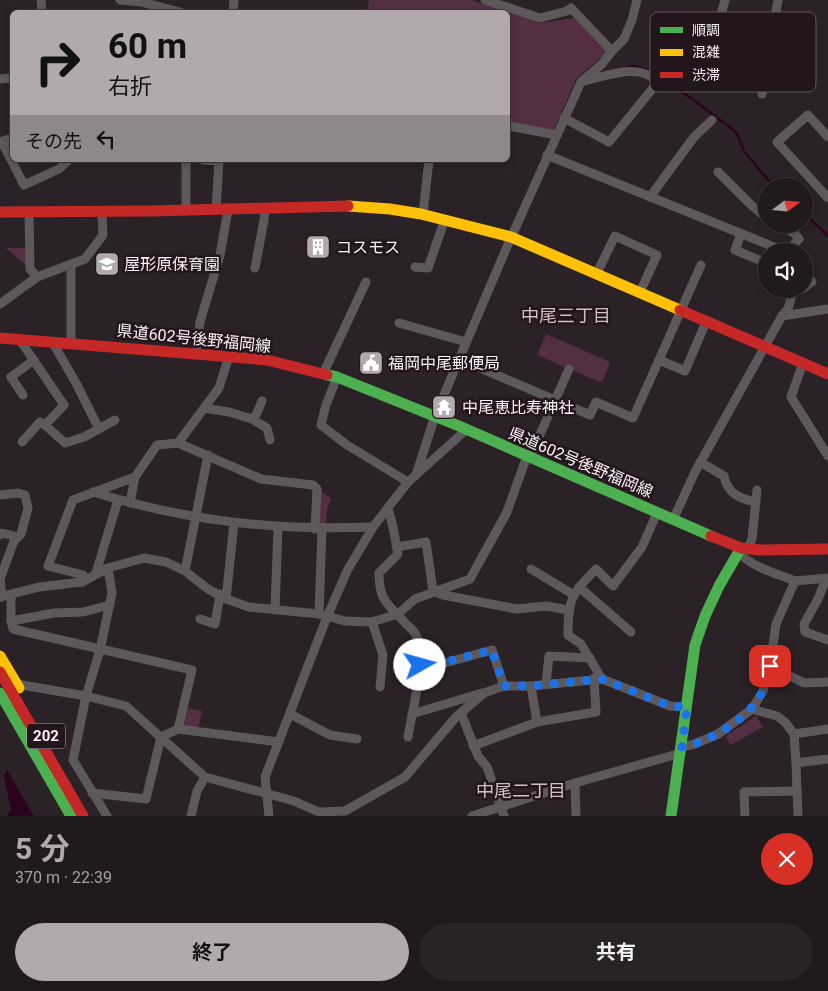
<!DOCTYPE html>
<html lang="ja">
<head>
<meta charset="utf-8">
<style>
	body { margin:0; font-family:Roboto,"Noto Sans JP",sans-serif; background:#282325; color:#f1f3f6; height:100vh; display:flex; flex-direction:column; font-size:19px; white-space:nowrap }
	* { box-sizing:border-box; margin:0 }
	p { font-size:16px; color:#a2a1a3 }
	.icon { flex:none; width:28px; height:28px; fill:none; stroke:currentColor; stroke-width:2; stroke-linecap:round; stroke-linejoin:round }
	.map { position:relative; height:816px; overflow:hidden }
	.side { display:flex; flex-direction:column; background:#201a1c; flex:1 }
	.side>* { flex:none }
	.banner { position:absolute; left:10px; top:10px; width:500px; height:152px; border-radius:8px; box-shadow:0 2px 8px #0003,0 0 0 1px #3d383b; background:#b2a9ae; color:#111; overflow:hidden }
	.needle { width:32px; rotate:74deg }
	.fabs { position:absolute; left:758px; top:178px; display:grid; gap:10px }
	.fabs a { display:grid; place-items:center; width:55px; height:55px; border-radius:50%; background:#201a1c; box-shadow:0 2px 8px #0003,0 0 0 1px #3d383b; font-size:25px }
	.pin { position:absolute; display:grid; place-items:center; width:42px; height:42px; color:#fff; margin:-21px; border-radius:10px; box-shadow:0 2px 8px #0006 }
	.me { position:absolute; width:55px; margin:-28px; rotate:83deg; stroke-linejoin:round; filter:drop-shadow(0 0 4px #0008) }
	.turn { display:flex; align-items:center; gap:18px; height:105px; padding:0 15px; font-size:22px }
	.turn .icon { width:65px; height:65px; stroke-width:2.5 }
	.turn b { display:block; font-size:35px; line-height:42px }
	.then { display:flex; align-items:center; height:48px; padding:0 15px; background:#0003; gap:10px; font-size:19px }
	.round { display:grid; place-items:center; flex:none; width:52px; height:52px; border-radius:26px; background:#282325 }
	.overview { display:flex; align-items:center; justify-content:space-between; height:85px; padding:0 15px }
	h1 { font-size:30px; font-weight:700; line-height:38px; color:#b2a9ae }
	.action { display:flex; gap:10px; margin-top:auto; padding:10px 15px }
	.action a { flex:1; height:58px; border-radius:30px; background:#b2a9ae; color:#111; font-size:20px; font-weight:700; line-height:58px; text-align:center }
	.action a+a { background:#282325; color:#f1f3f6 }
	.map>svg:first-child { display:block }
</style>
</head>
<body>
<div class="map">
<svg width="828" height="816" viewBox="0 0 828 816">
	<rect width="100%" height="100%" fill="#2a2226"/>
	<g fill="#542f43">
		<path d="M369 0H471L540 23 575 18 605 47 606 53 576 79 554 130 508 122V12H367Z"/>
		<path d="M6 248H30V269Z"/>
		<path d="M546 334 610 362 602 383 537 355Z"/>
		<path d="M320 491 331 498 327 510 326 525H319Z"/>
		<path d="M184 708 202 711 198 730 180 728Z"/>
		<path d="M756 716 763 727 730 745 726 736Z"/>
	</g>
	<path fill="#2c031c" d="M7 770 34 816H7L11 810 4 776Z"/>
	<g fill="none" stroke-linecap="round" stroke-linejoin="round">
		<g stroke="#2c031c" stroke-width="2.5">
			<path d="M626 68 634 66 654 72 699 104 736 132 744 151 769 181 778 186"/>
			<path d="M804 210 812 221 828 236"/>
		</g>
		<g stroke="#5d595b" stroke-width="9">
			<path d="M41 0 42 12"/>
			<path d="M120 0 141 2 180 12"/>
			<path d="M485 0 540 18 567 11 571 8 612 51"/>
			<path d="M233 12 234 0"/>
			<path d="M721 14 725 0"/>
			<path d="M0 79 12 78"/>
			<path d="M762 94 778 0"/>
			<path d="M564 118 609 142 658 82C639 62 607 76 584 81"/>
			<path d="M508 126 557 135"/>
			<path d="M828 137 808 115 777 142 828 198"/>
			<path d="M0 142 12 138"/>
			<path d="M2 142 24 185 59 169 69 160"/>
			<path d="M547 155 784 251"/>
			<path d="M186 160V211"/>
			<path d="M203 160 219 161"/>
			<path d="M718 172 749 203 766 218"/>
			<path d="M650 197 694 137 712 120"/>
			<path d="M216 210 219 160"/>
			<path d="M423 214 429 160"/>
			<path d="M777 224 794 233 799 239 788 251"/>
			<path d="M741 234 735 250 766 263"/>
			<path d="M415 267 428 268 445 219"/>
			<path d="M255 268 264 220 265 208"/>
			<path d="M804 272 812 282 804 288"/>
			<path d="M597 273 615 236 657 255 640 292"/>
			<path d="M37 277 85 259 103 235 102 212"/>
			<path d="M0 304 37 277 30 269 29 212"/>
			<path d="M782 316 788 309 792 295 789 289"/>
			<path d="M399 323 466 342"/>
			<path d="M20 340 64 405 45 425 40 422 22 442"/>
			<path d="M53 343 77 385 99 429"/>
			<path d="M71 344V264"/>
			<path d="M196 354 200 322 220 255 228 210"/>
			<path d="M459 359 590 415 596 402 633 418 659 360 685 371 706 322"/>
			<path d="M659 360 701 265"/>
			<path d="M803 363 791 397 828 456"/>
			<path d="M323 374 366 282"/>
			<path d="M337 377 326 405 321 425 347 445 408 482"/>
			<path d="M23 395 11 377 34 360"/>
			<path d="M204 408 229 412 252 419 256 415 262 401"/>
			<path d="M252 419 267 428 270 440"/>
			<path d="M45 425 65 443 84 437 115 420"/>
			<path d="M178 443 261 479 313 485 317 489 315 529"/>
			<path d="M530 457 569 369"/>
			<path d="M700 462 724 476C727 493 740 499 756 502"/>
			<path d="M416 475 435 416 506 249 581 82 602 64 612 51 624 39 632 20 637 0"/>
			<path d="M93 492C187 521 275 531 373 527"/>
			<path d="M0 495 18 493 25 495 28 508 21 534 14 541 0 579 2 597"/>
			<path d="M130 503 135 477"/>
			<path d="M388 508 393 527 398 554 379 573C379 603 389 604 407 625 411 628 415 632 417 637 425 667 413 706 408 737"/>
			<path d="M673 520 695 472 782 316 828 309"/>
			<path d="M0 535 2 533 18 537"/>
			<path d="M396 547 426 542 433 591 443 595 517 609 546 606 568 610"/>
			<path d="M748 549 752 539 757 490"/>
			<path d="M738 552C753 568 775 573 795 581L776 624 770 666"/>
			<path d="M531 569 574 595"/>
			<path d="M185 571 208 455"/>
			<path d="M96 573 118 500"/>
			<path d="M826 579 818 599 804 624 805 632 828 640"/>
			<path d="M795 581 828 578"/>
			<path d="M82 582 83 575 48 566 73 500 135 477 157 445 178 443 219 388 229 356"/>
			<path d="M579 587 631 632"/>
			<path d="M11 595V621L54 613 83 612 110 605"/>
			<path d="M0 597 39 587 82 582 108 568 144 558 166 562 185 571 208 589 226 599 249 607 319 614 345 621 372 622 398 614 415 599 470 579 507 512 527 456"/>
			<path d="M226 599 234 523"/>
			<path d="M275 610 278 527"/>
			<path d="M319 614 322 529"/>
			<path d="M200 619 215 624 220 594"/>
			<path d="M11 621 13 629 192 670 178 729 161 737 146 799 92 793"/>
			<path d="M372 622 383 655 380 687"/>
			<path d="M420 665 445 663 492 650 504 686H531L602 679 670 706 687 707"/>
			<path d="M602 679 581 644 568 635C568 599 571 595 596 569L613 586 642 547 657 513"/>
			<path d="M16 684 86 696 126 706 205 777 294 801 319 812 345 811 405 777 456 717 484 693 504 686"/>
			<path d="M546 684 549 656 590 658"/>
			<path d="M531 686 537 722"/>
			<path d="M752 709 777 716 785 722 794 734"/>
			<path d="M461 713 478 756 487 767 504 816"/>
			<path d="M290 714 330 735 357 739"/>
			<path d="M412 714 482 693"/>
			<path d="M178 729 279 742"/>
			<path d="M473 746 537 722 596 712 594 678"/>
			<path d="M682 747 695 744 718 734 752 709 763 691 770 666 804 683 828 682"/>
			<path d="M796 763 794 734 828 729"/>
			<path d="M575 783 576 816"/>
			<path d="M107 816 73 760 86 696 100 650 112 593 108 568"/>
			<path d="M191 816 197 791 205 777"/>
			<path d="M269 816 265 777 327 617 347 571 373 527 408 482 466 430"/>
			<path d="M472 816 575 783 681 753"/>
			<path d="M745 816 744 792 797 791"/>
			<path d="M798 816 796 763 828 759"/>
		</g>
		<g stroke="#4caf50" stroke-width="11">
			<path d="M327 375 337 377 459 426 711 536"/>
			<path d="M0 693 71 816"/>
			<path d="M671 816 695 645 705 616 719 586 741 548"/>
		</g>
		<g stroke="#ffc107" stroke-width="11">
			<path d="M348 206 390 209 421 214 511 237 680 310"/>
			<path d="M0 656 19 688"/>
		</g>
		<g stroke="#c62828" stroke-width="11">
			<path d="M0 212 151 211 348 206"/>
			<path d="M680 310 828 374"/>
			<path d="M0 338 267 360 327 375"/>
			<path d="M711 536 741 548 760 550 828 549"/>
		</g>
		<path stroke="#c62828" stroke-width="11" d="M0 672 83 816"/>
	</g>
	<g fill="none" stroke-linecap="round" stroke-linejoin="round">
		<path stroke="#1a73e8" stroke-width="9" stroke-dasharray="0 16.2" d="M420 665 445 662 492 650 504 686H531L602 679 670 706 687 707 682 747C711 741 748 720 762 692 766 684 768 675 770 666"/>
	</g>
	<defs>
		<symbol id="building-square" viewBox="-11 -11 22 22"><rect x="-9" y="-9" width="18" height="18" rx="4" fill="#b2a9ae" stroke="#23151c"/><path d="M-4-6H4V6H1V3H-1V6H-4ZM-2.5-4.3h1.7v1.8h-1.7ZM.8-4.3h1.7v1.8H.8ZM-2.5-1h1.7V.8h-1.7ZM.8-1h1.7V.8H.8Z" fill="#fff"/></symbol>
		<symbol id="school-square" viewBox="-11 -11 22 22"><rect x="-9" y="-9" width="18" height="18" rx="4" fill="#b2a9ae" stroke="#23151c"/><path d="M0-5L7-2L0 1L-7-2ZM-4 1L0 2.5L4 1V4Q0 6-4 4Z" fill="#fff"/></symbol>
		<symbol id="civic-square" viewBox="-11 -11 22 22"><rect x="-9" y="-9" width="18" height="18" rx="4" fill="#b2a9ae" stroke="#23151c"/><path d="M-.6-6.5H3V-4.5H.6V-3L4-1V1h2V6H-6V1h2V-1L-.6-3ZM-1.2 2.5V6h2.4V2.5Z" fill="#fff"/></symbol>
		<symbol id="temple-square" viewBox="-11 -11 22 22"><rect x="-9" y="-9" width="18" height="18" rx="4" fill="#b2a9ae" stroke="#23151c"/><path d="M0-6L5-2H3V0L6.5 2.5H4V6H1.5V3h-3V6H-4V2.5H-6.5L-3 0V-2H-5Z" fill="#fff"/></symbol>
	</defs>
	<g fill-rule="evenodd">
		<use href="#building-square" x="304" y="233" width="28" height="28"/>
		<use href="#school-square" x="93" y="250" width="28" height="28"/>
		<use href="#civic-square" x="357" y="349" width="28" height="28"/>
		<use href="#temple-square" x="430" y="393" width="28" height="28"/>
	</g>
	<g text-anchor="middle" stroke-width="5" stroke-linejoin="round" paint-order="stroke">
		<rect fill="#23151c" stroke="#bbb0b5" stroke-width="1" x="27" y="723.5" width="38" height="25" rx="4"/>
		<g font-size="15" font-weight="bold" fill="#fcf2f7">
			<text x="46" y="741">202</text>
		</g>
		<g font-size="16" fill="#fcf2f7" stroke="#23151c" text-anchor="start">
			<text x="336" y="253">コスモス</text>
			<text x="124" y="270">屋形原保育園</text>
			<text x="388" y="369">福岡中尾郵便局</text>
			<text x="462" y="413">中尾恵比寿神社</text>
		</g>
		<g font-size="16" fill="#fcf2f7" stroke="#23151c">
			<text transform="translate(194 338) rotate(6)" y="6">県道602号後野福岡線</text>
			<text transform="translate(581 462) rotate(23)" y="6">県道602号後野福岡線</text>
		</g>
		<g font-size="18" fill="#d2bec8" stroke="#23151c">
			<text x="566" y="322">中尾三丁目</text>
			<text x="521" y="797">中尾二丁目</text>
		</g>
	</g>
	<rect x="650" y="12" width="166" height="80" rx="8" fill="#23151c" stroke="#64575e" stroke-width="1"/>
	<rect x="660" y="27" width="23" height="6" fill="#4caf50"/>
	<rect x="660" y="49" width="23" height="7" fill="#ffc107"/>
	<rect x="660" y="72" width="23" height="6" fill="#c62828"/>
	<g font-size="14" fill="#fcf2f7">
		<text x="692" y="35">順調</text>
		<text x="692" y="57">混雑</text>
		<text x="692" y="80">渋滞</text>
	</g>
</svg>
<div class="fabs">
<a><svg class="needle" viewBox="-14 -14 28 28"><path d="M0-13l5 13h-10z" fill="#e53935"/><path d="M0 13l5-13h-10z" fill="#a2a1a3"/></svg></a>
<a><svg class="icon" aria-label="sound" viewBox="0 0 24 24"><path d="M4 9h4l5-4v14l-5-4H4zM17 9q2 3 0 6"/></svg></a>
</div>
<div class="pin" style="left:770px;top:666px;background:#d93025"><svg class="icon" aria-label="arrive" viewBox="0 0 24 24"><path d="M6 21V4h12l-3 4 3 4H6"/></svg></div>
<svg class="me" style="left:420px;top:665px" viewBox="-20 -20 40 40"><circle r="19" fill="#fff"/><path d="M0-13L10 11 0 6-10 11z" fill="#1a73e8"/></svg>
<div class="banner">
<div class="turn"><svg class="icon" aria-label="right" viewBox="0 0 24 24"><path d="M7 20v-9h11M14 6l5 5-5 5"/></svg><div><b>60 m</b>右折</div></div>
<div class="then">その先<svg class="icon" aria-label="left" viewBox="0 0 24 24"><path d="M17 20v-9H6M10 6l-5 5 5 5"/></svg></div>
</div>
</div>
<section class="side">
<div class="overview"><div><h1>5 分</h1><p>370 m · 22:39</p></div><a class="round" style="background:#d93025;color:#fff"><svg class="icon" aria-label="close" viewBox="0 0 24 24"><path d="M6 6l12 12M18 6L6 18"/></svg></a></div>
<div class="action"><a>終了</a><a>共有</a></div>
</section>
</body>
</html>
